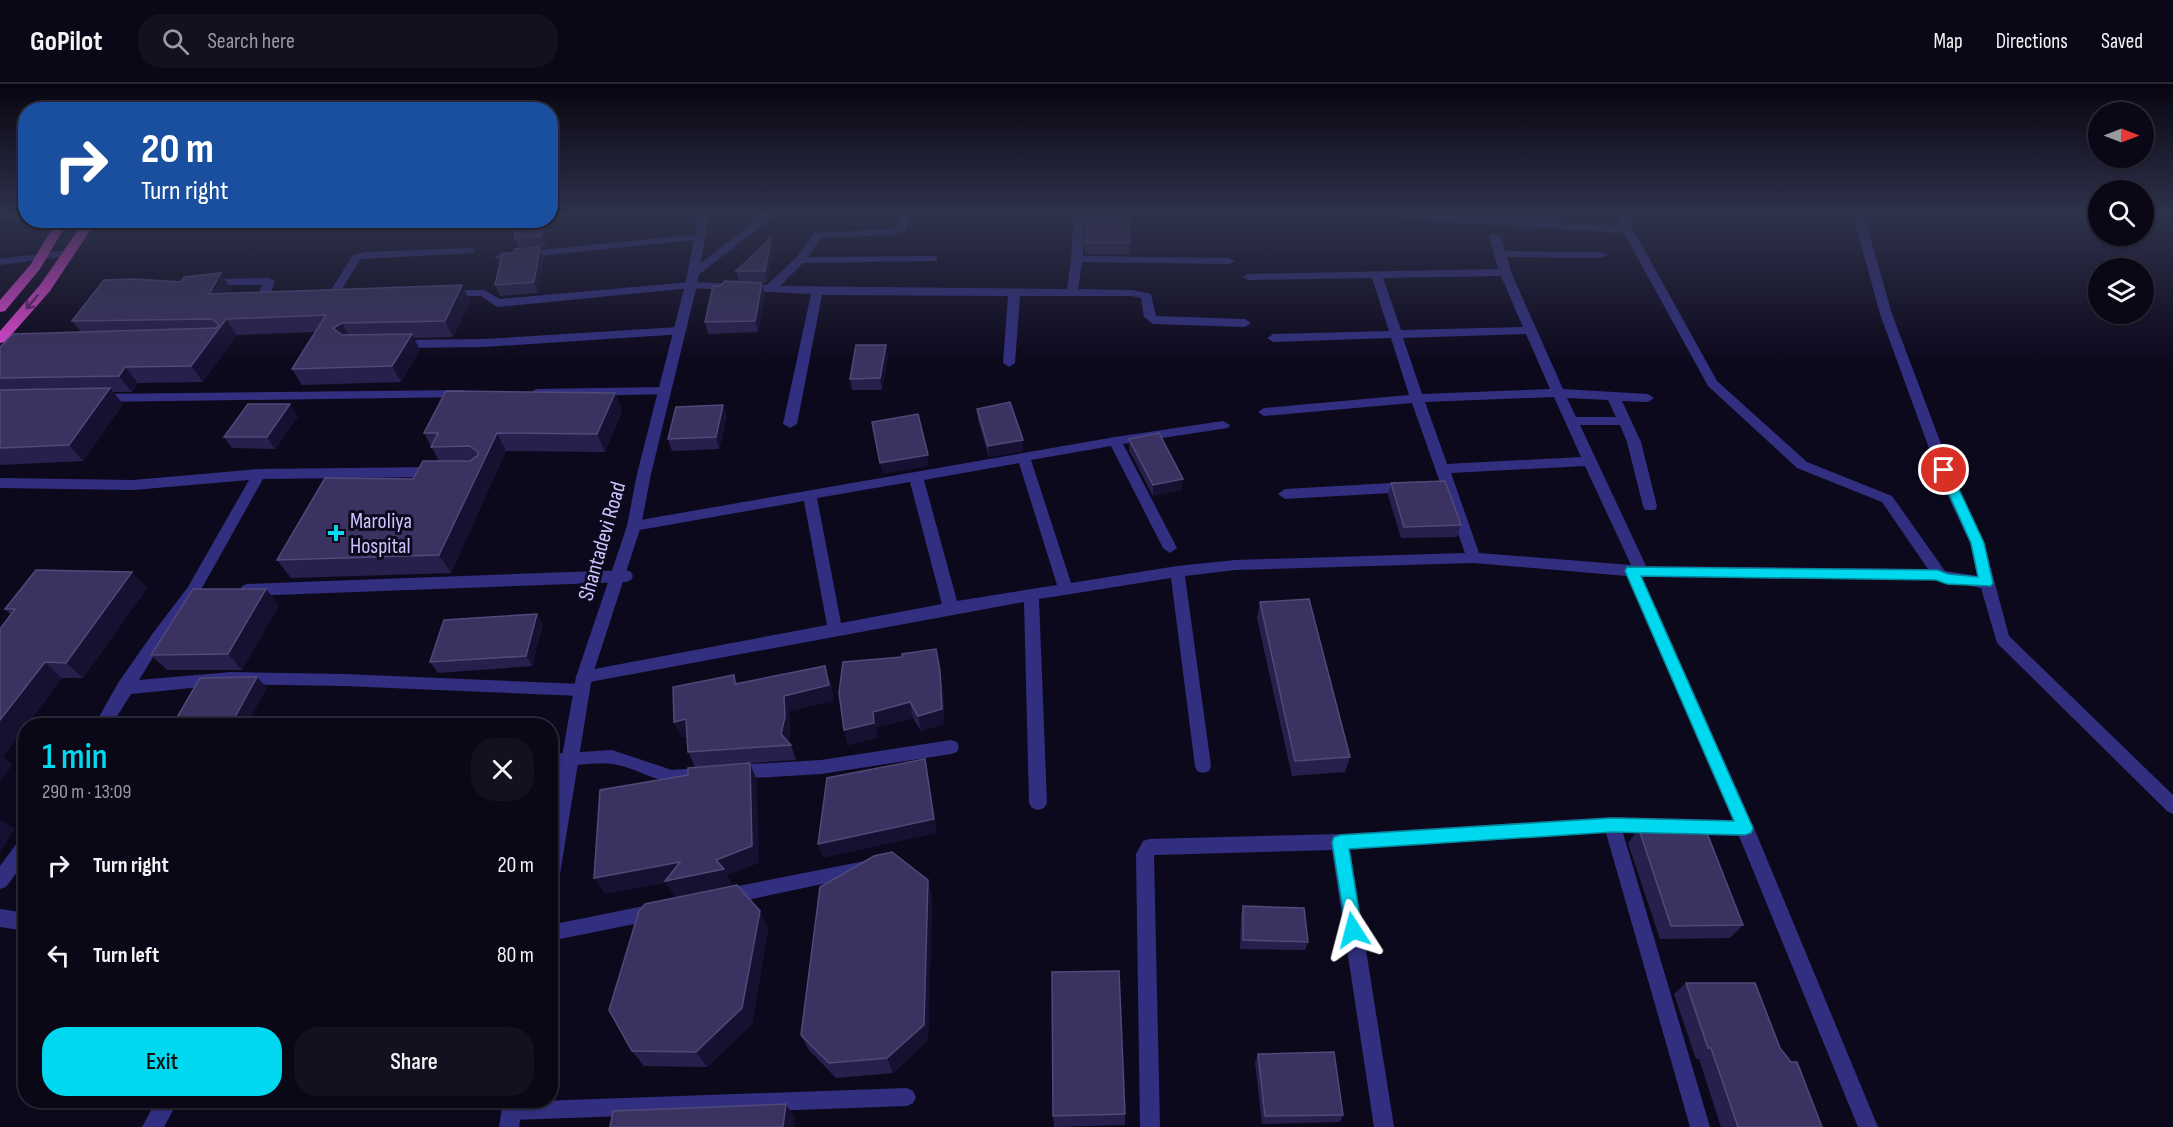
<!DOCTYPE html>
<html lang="en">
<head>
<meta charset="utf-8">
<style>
	body { margin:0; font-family:"Sofia Sans Condensed",sans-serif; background:#13101f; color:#f1f3f6; height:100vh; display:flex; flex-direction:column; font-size:22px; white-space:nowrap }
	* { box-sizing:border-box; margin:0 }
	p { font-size:20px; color:#9999a1 }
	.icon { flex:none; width:33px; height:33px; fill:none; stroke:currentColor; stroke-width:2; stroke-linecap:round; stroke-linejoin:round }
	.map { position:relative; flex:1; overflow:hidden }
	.sheet { position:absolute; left:18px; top:634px; width:540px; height:390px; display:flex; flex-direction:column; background:#0a0716; border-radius:24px; box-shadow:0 2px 4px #0004,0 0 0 2px #2a2835 }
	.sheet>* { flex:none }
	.top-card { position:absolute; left:18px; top:18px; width:540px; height:126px; border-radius:24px; box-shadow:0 2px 4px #0004,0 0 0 2px #2a2835; background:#1a4fa0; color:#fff; overflow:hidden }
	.needle { width:39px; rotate:90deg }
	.controls { position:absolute; left:2088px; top:18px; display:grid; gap:12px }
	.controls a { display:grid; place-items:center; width:66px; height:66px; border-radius:50%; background:#0a0716; box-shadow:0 2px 4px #0004,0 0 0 2px #2a2835; font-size:30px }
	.pin { position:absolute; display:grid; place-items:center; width:51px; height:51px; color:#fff; margin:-26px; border:3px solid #fff; border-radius:50%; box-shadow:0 2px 6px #0007 }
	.me { position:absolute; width:66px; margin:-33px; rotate:351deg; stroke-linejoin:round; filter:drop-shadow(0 0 4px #0008) }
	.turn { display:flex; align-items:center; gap:21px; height:126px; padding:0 24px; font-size:27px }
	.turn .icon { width:78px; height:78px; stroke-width:2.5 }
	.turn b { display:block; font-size:42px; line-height:51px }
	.round { display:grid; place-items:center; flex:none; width:63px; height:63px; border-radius:24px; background:#13101f }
	.summary { display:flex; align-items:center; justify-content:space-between; height:102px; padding:0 24px }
	h1 { font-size:36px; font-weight:600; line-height:45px; color:#00d8f0 }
	.action { display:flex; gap:12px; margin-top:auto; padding:12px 24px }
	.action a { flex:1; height:69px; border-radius:24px; background:#00d8f0; color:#111; font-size:24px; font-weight:600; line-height:69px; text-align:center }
	.action a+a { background:#13101f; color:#f1f3f6 }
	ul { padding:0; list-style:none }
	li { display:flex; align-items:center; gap:18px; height:90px; padding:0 24px }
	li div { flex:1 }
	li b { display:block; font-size:22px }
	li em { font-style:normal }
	header { display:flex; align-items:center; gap:36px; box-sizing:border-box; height:84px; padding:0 30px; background:#0a0716; border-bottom:2px solid #2a2835 }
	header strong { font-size:28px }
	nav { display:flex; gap:33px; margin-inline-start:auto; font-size:21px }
	.search { width:420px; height:54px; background:#13101f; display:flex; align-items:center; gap:15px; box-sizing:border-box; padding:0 21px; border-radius:24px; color:#9999a1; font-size:22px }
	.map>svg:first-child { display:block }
</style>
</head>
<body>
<header>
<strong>GoPilot</strong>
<div class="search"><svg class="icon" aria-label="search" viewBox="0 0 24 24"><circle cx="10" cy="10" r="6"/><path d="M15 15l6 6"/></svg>Search here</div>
<nav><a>Map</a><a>Directions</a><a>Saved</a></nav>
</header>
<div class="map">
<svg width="2173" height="1043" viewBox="0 0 2173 1043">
	<rect width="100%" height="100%" fill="#0d091d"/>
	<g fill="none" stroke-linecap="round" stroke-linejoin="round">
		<g fill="#322f80" fill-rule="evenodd">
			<path d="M0 131H26V133L0 137Z"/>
			<path d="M470 164 474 165V169L361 175 336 214 332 215 327 212 353 171 365 168Z"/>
			<path d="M69 166 73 167V171L0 181V175Z"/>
			<path d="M865 777 871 779 873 784 871 789 865 791 728 820 722 817 720 812 722 807 728 804Z"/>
			<path d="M654 820 660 823 662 828 660 833 654 836 550 857V841Z"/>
			<path d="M907 1004 913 1007 916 1013 913 1019 907 1022 512 1036 506 1033 503 1027 506 1021 512 1018Z"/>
		</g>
		<g fill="#322f80" fill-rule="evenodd">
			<path d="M763 131H775L697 192H689V188Z"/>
			<path d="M900 131H910L906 147 895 151 821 154 808 173 933 172 937 173V177L803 179 780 202 1067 205 1071 175 1074 131H1084L1083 172 1229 174 1235 177 1229 180 1082 178 1078 205 1132 206 1151 210 1156 232 1245 235 1251 239 1245 243 1153 240 1144 233 1141 214 1132 212H1020L1015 279 1009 283 1003 279 1008 212 822 211 797 340 790 344 783 340 811 210 691 204 497 223 481 212H445L439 209 445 206H484L500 215 691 198 767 201 796 174 814 149 893 145 897 143Z"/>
			<path d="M1400 131H1448L1620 142 1618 138 1623 131H1635L1629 138 1717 297 1807 378 1892 412 1945 487 1978 492 1970 459 1941 397 1880 230 1853 131H1864L1892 230 1955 397 1984 459 2009 552 2173 711V730L2167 727 1997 559 1981 504 1937 496 1642 493 1754 744 1878 1043H1858L1739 752 1623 749 1710 1043H1690L1606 749 1350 765 1394 1043H1374L1332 766 1154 771 1160 1043H1140L1136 770 1143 757 1149 755 1340 750 1612 733 1733 736 1627 492 1474 479 1235 486 1185 492 1211 682 1209 687 1203 689 1197 687 1195 682 1171 494 1039 515 1047 719 1044 724 1038 726 1032 724 1029 719 1024 518 584 599 578 597 576 593 578 589 584 587 827 541 804 417 634 447 629 446 627 442 629 438 1115 353 1223 337 1230 341 1228 344 1123 360 1177 464 1170 469 1163 464 1111 362 1031 376 1071 499 1177 482 1235 476 1465 469 1412 319 1264 332 1258 328 1264 324 1409 311 1391 254 1273 258 1267 254 1273 250 1389 247 1372 194 1248 196 1242 193 1248 190 1498 185 1489 152 1495 149 1501 152 1505 167 1601 168 1607 171 1601 174 1507 173 1511 188 1563 305 1648 310 1654 314 1648 318 1622 317 1641 358 1657 422 1655 426H1645L1643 422 1627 358 1620 341H1580L1646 482 1928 485 1882 418 1797 384 1708 302 1624 149 1405 135ZM1501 192 1523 243 1401 246 1383 194ZM1526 250 1550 305 1422 310 1403 254ZM1554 313 1581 373 1447 380 1425 318ZM1567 314 1608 316 1616 333H1576ZM1019 379 1057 501 957 517 924 396ZM1585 382 1631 481 1479 469 1451 389ZM910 398 942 520 841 539 817 414Z"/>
			<path d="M700 150 704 151V155L500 176 494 173 500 170Z"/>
			<path d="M269 194 275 197 269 214 278 218 272 222 258 219 256 217 262 201H207L201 198 207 195Z"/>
			<path d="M679 243 685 247 683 250 484 263 398 264 392 260 398 256 484 255Z"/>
			<path d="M665 303 671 307 669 310 536 313 530 309 536 305Z"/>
			<path d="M464 306 470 310 469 313 98 318 92 314 98 310Z"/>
			<path d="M438 383 445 388 438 393 263 395 198 511 163 557 139 596 231 588 344 590 582 600 588 601 590 606 588 611 582 612 344 602 231 600 131 610 111 642H94L118 599 153 549 188 503 249 396 133 406 0 404V394L133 396 259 385Z"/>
			<path d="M1409 398 1416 403 1409 408 1285 415 1278 410 1285 405Z"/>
			<path d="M626 486 631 488 633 492 631 496 626 498 247 512 242 510 240 506 242 502 247 500Z"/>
			<path d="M951 656 957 658 959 663 957 668 951 670 821 690 734 695 728 693 726 688 728 683 734 681 821 676Z"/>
			<path d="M612 666 672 686 698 684 704 686 706 691 704 696C668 709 645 685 612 680 593 677 570 683 550 684V670Z"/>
			<path d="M26 753V776L6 803 0 805V782L20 755Z"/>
			<path d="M0 825 26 829V847L0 843Z"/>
			<path d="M156 1017H178L164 1043H142Z"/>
		</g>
		<g fill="#322f80" fill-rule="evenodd">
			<path d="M699 131H709L697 201 651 390 641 442 592 593 559 796 556 802 550 804V741L576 593 627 442 637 390 685 201Z"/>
			<path d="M503 1017H523L519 1043H499Z"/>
		</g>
		<g fill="#de46ce" fill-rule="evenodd">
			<path d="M57 136H69L40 185 5 227 0 228V216L31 180Z"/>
			<path d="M85 136H97L50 207 5 258 0 259V247L40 201Z"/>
		</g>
	</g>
	<g fill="#28204c">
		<path d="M1086 133 1130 159V170H1085Z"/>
		<path d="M549 146 546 163 540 164 544 174 538 209 500 212 495 201 516 168 519 165 515 155Z"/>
		<path d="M771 154 774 165 767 198H739L736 187Z"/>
		<path d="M221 189 231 205 229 209 470 217 453 253 414 254 420 266 401 298 302 301 292 285 315 248 237 251 203 298 138 299 132 308H113L123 320 83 377 0 381V263L81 248 72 237 181 198Z"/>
		<path d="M765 210 758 248 708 250 705 238Z"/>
		<path d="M888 272 882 306H852L850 295Z"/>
		<path d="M615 309 622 327 605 368 506 367 451 489 291 494 277 476 413 395 439 377 424 349Z"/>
		<path d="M977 325 1023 356V367L989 373 978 336Z"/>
		<path d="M298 332 275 365 232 364 224 353Z"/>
		<path d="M727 332 719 365 672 367 668 355Z"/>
		<path d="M1129 355 1182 406 1153 412 1129 366Z"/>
		<path d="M1391 399 1461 441 1457 453 1401 454 1388 411Z"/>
		<path d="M147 504 83 594H62L26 642 3 673 12 681 0 697 11 531 5 525Z"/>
		<path d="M1260 518 1350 673 1345 688 1292 692 1257 534Z"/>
		<path d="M279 521 242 586H167L151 571Z"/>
		<path d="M543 540 532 582 438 589 430 578Z"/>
		<path d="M734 591 737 599 830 597 834 616 789 627 790 649 788 658 791 661 796 676 695 683 688 668 687 652 682 653 674 638Z"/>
		<path d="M943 603 944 640 921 647 913 634 877 643V654L848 661 844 646Z"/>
		<path d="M1639 745 1743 841 1730 854 1660 855 1628 759Z"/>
		<path d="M928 796 932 814 928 956 893 989 836 994 809 966 801 951Z"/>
		<path d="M1243 822 1308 858 1305 866 1240 865 1241 831Z"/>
		<path d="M768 844 752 940 707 983 644 982 632 967Z"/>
		<path d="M1686 899 1780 964 1822 1043H1721L1699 975H1696L1674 910Z"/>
		<path d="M1258 970 1343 1031 1340 1038 1262 1040 1255 978Z"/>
		<path d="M1125 1030V1041L1054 1043 1053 1032Z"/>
	</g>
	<g fill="#161031">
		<path d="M544 136H548L549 146 546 163 541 152Z"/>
		<path d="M771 154 774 165 767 198 765 187Z"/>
		<path d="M540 163 544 174 538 209 534 198Z"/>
		<path d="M221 189 231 205 220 226 209 210Z"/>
		<path d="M762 199 765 210 758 248 755 237Z"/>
		<path d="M462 201 470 217 453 253 445 237Z"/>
		<path d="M226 235 237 251 203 298 191 282Z"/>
		<path d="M342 239 351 255 343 260 333 244Z"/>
		<path d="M412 250 420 266 401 298 392 282Z"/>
		<path d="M886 261 888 272 882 306 880 294Z"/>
		<path d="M125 283 138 299 132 308 119 292Z"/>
		<path d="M110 304 123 320 83 377 69 361Z"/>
		<path d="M615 309 622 327 605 368 597 350Z"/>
		<path d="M290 320 298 332 275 365 267 353Z"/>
		<path d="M723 321 727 332 719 365 716 353Z"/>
		<path d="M497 349 506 367 451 489 439 471Z"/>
		<path d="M1023 356V367L989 373 988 362Z"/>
		<path d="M928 371 929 382 883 390 880 379Z"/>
		<path d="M1183 395 1182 406 1153 412V401Z"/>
		<path d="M132 488 147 504 83 594 66 579Z"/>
		<path d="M266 505 279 521 242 586 228 570Z"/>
		<path d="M537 530 543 540 532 582 526 572Z"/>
		<path d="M45 578 62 594 3 673 12 681 0 697V636Z"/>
		<path d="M825 582 834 616 789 627 790 649 787 661 781 650 784 612Z"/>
		<path d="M940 587 943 603 944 640 921 647 918 632Z"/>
		<path d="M257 593 267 604 246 642H230Z"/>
		<path d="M910 618 913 634 877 643V654L848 661 844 646 873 628Z"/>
		<path d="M686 635 693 650 682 653 674 638Z"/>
		<path d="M925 675 937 749 823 774 818 760Z"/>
		<path d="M750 679 757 697 759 779 727 791 732 801 675 813 666 799 605 810 594 794 680 778 716 776Z"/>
		<path d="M0 735 15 745 0 768Z"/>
		<path d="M928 796 932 814 928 956 893 989 887 974Z"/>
		<path d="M760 827 768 844 752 940 707 983 696 968Z"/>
		<path d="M786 1020 795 1034 794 1043H783Z"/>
	</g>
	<g fill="#3a3260" stroke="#504979" stroke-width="1.5">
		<path d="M1086 133H1129L1130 159H1085Z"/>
		<path d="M514 136H544L541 152 515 155Z"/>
		<path d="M771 154 765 187H736Z"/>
		<path d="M540 163 534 198 495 201 502 170 516 168 515 165Z"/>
		<path d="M221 189 209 210 462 201 445 237 342 239 333 244 342 251 412 250 392 282 292 285 326 231 226 235 191 282 125 283 119 292 0 294V263L13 250 216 244 219 241 212 235 72 237 104 196 134 195 181 198 184 193Z"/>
		<path d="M725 197 762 199 755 237 705 238 713 202H720Z"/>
		<path d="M856 261H886L880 294 850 295Z"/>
		<path d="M110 304 69 361 0 364V306Z"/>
		<path d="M446 307 615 309 597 350 497 349 439 471 277 476 325 394 413 395 423 377H470L478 371V368L470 362 431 363 438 349H424Z"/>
		<path d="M1010 318 1023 356 988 362 977 325Z"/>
		<path d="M248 320H290L267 353H224Z"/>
		<path d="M723 321 716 353 668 355 676 323Z"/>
		<path d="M918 330 928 371 880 379 872 338Z"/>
		<path d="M1159 349 1183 395 1153 401 1129 355Z"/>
		<path d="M1445 397 1461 441 1404 443 1391 399Z"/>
		<path d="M36 486 132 488 66 579 45 578 0 636V545L15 525H5Z"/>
		<path d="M193 505H266L228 570 151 571Z"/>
		<path d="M1309 515 1350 673 1295 677 1260 518Z"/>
		<path d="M537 530 526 572 430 578 444 536Z"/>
		<path d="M936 565 940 587 942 625 918 632 910 618 873 628 874 639 844 646 839 609 843 578 902 573V570Z"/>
		<path d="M825 582 829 601 784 612 785 633 781 650 791 661 688 668 686 635 674 638 673 603 734 591 735 600Z"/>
		<path d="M257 593 230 642H172L200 594Z"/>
		<path d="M925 675 934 735 818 760 827 694Z"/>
		<path d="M750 679 752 762 716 776 724 785 665 797 680 778 594 794 600 706 688 691V684Z"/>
		<path d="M1705 744 1743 841 1671 842 1639 745Z"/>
		<path d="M892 768 928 796 924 941 887 974 829 979 801 951 820 803 874 772Z"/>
		<path d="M737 801 760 827 742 924 696 968 632 967 609 926 639 827 645 820Z"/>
		<path d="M1243 822 1304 824 1308 858 1243 856Z"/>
		<path d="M1119 887 1125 1030 1053 1032 1052 888Z"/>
		<path d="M1686 899H1755L1780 964 1791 978H1797L1822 1043H1738L1711 964H1708Z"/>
		<path d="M1334 968 1343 1031 1265 1032 1258 970Z"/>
		<path d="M786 1020 783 1043H610L613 1027Z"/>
	</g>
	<defs><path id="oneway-shaft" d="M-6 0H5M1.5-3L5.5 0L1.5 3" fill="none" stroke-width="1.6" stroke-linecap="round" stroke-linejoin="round" transform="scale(1.5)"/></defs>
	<use stroke="#6b246d" href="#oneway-shaft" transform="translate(32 218) rotate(131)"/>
	<linearGradient id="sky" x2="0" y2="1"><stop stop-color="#070510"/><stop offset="0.47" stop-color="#2f324c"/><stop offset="1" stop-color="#2f324c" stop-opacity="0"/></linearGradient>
	<rect width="2173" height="277" fill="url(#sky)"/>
	<path fill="#00d8f0" stroke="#008c9c" stroke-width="1.5" d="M1944 382 1950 386 1984 459 1993 499 1991 502 1947 500 1936 496 1641 492 1753 744 1751 749 1745 751 1612 748 1349 765 1362 846 1359 851 1353 854 1347 851 1332 758 1334 753 1340 751 1612 734 1734 737 1625 487 1627 483 1938 486 1948 490 1978 493 1971 459 1938 386Z"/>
	<path fill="#00d8f0" stroke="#0d091d" stroke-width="2" d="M333 440h6v6h6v6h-6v6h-6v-6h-6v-6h6z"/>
	<g text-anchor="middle" stroke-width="6" stroke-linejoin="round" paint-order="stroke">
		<g font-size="22" fill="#cbc5ff" stroke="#0d091d" text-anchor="start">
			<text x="350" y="444">Maroliya<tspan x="350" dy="25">Hospital</tspan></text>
		</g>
		<g font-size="22" fill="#cbc5ff" stroke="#0d091d">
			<text transform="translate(601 457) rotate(-74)" y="8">Shantadevi Road</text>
		</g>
	</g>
</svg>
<div class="controls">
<a><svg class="needle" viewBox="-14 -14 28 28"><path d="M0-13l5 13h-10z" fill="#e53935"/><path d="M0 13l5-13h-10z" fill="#9999a1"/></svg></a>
<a><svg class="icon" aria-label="search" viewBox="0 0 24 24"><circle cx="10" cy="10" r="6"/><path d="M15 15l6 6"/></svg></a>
<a><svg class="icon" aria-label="layers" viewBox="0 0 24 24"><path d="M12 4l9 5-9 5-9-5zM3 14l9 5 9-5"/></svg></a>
</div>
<div class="pin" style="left:1944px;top:386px;background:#d93025"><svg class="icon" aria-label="arrive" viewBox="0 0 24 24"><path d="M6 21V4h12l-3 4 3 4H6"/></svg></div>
<svg class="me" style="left:1353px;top:846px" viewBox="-20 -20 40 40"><path d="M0-17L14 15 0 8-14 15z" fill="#00d8f0" stroke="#fff" stroke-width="4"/></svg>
<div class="top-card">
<div class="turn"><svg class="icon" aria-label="right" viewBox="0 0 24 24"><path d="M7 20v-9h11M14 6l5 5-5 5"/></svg><div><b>20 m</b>Turn right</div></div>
</div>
<section class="sheet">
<div class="summary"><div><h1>1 min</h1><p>290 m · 13:09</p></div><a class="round"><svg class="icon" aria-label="close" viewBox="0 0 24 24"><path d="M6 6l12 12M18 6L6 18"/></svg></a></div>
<ul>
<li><svg class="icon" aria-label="right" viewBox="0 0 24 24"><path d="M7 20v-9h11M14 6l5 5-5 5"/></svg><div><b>Turn right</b></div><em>20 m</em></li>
<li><svg class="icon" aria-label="left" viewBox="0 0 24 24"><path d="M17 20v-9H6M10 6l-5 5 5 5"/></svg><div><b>Turn left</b></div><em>80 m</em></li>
</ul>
<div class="action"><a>Exit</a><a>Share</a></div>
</section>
</div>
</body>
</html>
